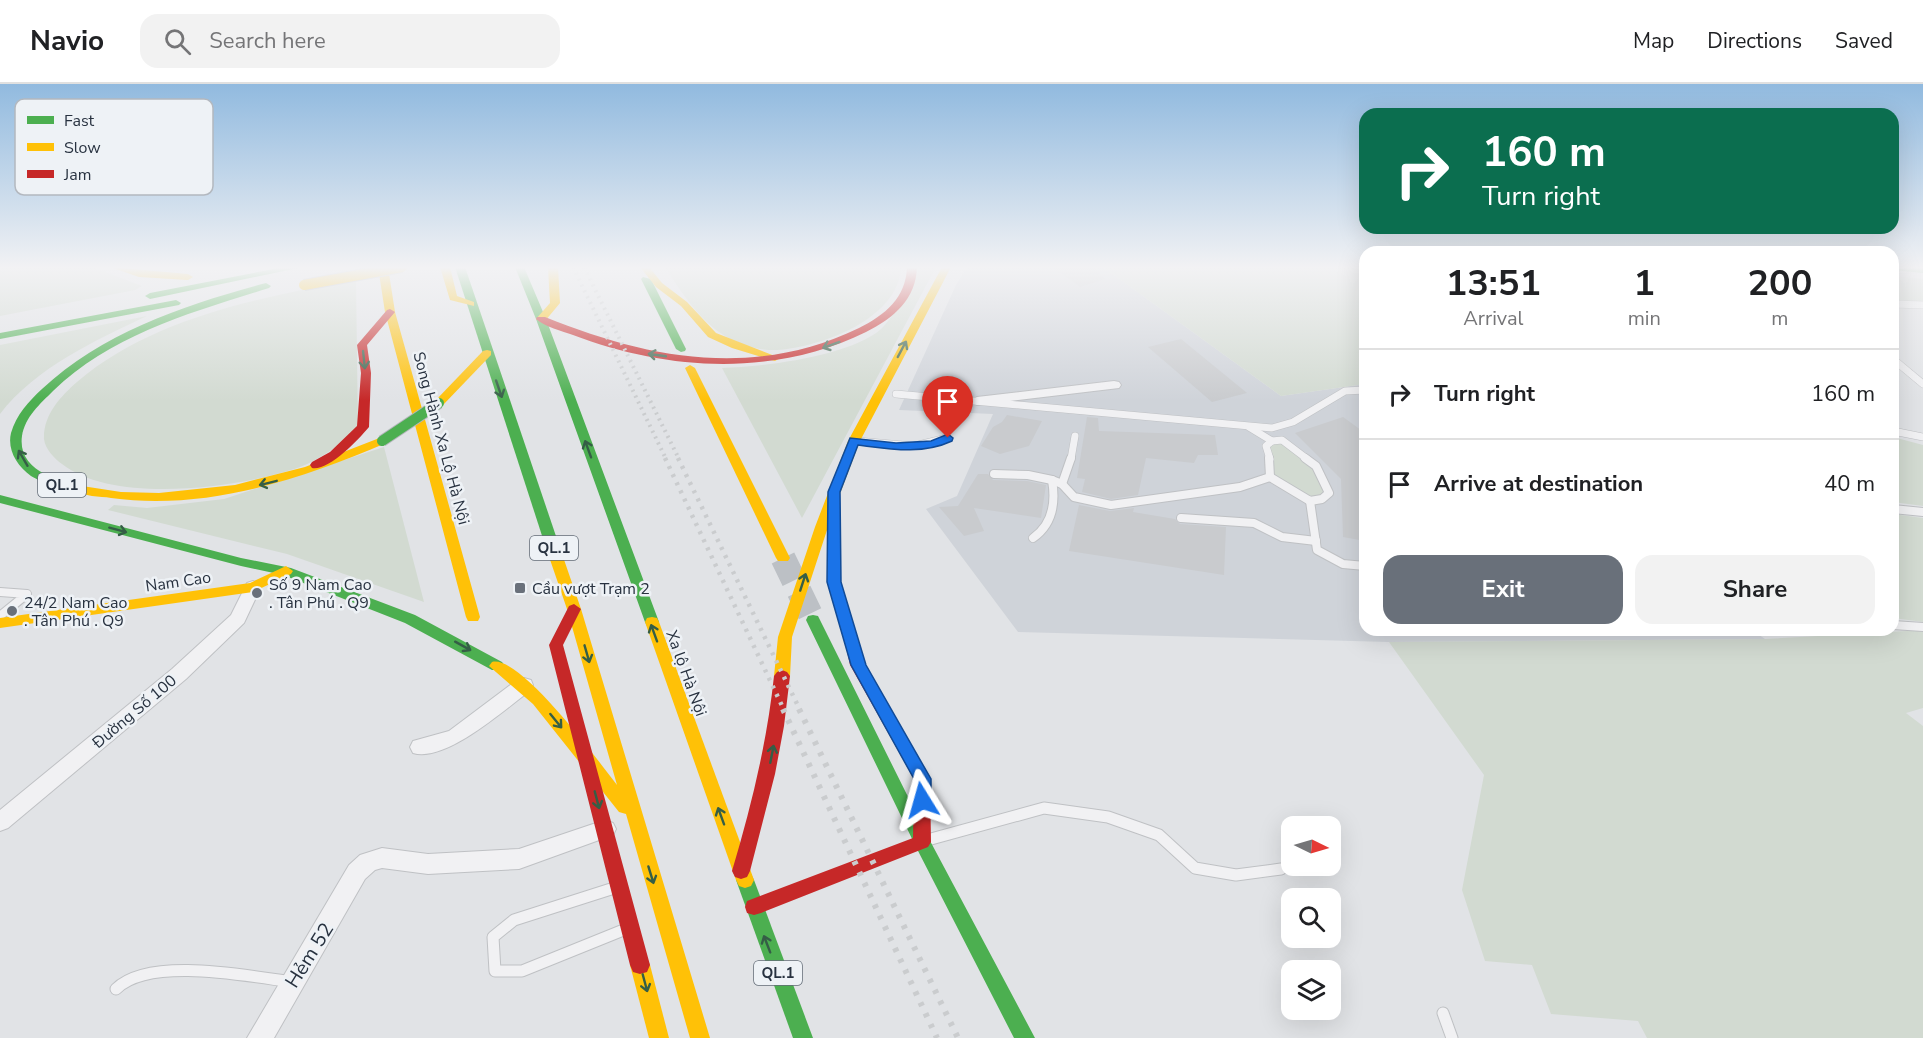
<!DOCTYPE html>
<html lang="en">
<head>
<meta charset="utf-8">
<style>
	body { margin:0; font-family:"Nunito Sans",sans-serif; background:#f2f2f2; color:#202124; height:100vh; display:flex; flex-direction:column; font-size:22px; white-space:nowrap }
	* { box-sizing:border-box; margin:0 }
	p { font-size:20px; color:#757577 }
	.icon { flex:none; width:33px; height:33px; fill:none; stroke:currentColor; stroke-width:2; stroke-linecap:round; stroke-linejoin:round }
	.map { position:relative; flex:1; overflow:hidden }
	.drawer { position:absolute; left:1359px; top:162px; width:540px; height:390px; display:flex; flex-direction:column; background:#fff; border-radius:18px; box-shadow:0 6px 24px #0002 }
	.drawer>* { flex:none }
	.hud { position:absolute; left:1359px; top:24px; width:540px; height:126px; border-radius:18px; box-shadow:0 6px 24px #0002; background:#0b6e4f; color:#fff; overflow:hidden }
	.needle { width:39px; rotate:95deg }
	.fabs { position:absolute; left:1281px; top:732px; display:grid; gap:12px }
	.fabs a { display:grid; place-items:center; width:60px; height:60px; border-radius:12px; background:#fff; box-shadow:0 6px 24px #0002; font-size:30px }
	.pin { position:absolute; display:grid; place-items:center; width:51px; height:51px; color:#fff; margin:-62px -26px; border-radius:50% 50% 50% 0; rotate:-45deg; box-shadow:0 0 6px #0007 }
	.pin .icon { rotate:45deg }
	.me { position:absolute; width:66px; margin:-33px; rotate:352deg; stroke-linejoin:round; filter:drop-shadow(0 0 4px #0008) }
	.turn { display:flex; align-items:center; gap:21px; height:126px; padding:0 24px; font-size:27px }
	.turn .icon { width:78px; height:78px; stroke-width:2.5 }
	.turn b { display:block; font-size:42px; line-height:51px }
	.eta { display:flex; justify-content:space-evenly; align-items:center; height:102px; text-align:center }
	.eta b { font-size:36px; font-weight:700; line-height:42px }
	.action { display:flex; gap:12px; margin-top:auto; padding:12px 24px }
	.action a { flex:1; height:69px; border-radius:18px; background:#69707a; color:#fff; font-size:24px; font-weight:700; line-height:69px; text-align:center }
	.action a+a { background:#f2f2f2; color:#202124 }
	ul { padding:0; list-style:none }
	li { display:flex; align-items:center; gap:18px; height:90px; padding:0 24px; border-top:2px solid #e0e0e0 }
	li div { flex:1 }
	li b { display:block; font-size:22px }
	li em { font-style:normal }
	header { display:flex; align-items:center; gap:36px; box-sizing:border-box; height:84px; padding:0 30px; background:#fff; border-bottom:2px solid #e0e0e0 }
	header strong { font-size:28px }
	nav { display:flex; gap:33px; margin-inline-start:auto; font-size:21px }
	.search { width:420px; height:54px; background:#f2f2f2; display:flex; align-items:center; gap:15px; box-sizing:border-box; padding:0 21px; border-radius:18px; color:#757577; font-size:22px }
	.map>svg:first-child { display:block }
</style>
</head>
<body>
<header>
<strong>Navio</strong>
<div class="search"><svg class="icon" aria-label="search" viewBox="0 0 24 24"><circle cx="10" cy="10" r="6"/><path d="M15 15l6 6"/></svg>Search here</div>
<nav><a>Map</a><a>Directions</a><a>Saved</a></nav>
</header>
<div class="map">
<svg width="1923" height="954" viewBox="0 0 1923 954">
	<rect width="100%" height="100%" fill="#e1e3e6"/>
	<path fill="#cfd3d9" d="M967 183H1103L1281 312 1365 300V546H1752L1765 555 1389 558 1018 548 926 425 957 412 993 330 899 326 956 201Z"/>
	<g fill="#d2dad1">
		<path d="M0 183H92L142 202 135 206 0 232Z"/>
		<path d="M665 183H901C899 235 821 263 777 266 762 267 738 261 725 252 699 236 681 208 665 183Z"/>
		<path d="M921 183H936L802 434 722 284C763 283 851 272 881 245 892 236 912 197 921 183Z"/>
		<path d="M1103 183H1365V300L1281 312Z"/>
		<path d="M1893 192 1923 195V221L1893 220Z"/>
		<path d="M356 195 358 347C340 360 321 375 300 383 241 404 114 421 62 380 55 375 45 365 44 355 43 331 61 312 77 298 153 233 261 214 356 195Z"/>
		<path d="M147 232C96 256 35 284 0 330V261Z"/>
		<path d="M1893 353 1923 361V422L1893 418Z"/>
		<path d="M1282 356 1313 382 1325 407 1320 413 1311 415 1273 393 1274 382 1269 362Z"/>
		<path d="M384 363 424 518 287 470 108 426 114 421 147 424 224 415Z"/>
		<path d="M1893 430 1923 434V538L1893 534Z"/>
		<path d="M1923 546V624L1906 629 1923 642V954H1647L1638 937 1551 930 1532 881 1485 877 1462 806 1484 691 1389 558 1765 555Z"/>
	</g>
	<g fill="#c9cbce">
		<path d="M1053 183H1092L1105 195 1080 203Z"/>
		<path d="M1181 255 1247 309 1212 318 1148 263Z"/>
		<path d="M1007 331 1042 337 1029 362 1000 370 981 362 993 343 1002 338Z"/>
		<path d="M1087 333 1098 334 1099 347 1215 351 1218 371H1198L1194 379 1146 374 1138 411 1111 415 1082 408 1085 395 1077 394Z"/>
		<path d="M1343 333 1365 349V457L1343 453 1341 395 1295 349Z"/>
		<path d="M978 390H988L993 396 1027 397 1046 401 1041 434 974 424 984 447 964 452 939 423 958 422Z"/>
		<path d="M1079 421 1110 427 1134 424 1133 428 1175 435 1180 440 1226 443 1224 491 1069 467Z"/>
	</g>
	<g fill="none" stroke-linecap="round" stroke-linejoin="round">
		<path stroke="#bcc0c5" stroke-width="25" stroke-dasharray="25 12" stroke-linecap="butt" d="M783 474 813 536"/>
		<defs>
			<g id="lane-far2">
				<path d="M1893 220 1923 221"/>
				<path d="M1893 275 1923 300"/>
				<path d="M896 310 1272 344 1293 338 1345 307 1365 306"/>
				<path d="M1249 343 1272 357"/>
				<path d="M1893 347 1923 353"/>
				<path d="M857 357 914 362 947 354"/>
				<path d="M1071 375 1075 352"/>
				<path d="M1270 375 1266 362 1272 357 1282 356 1307 375"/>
			</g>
			<g id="lane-far1">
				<path d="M1269 374 1270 393"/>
				<path d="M994 390 1028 391 1052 396 1062 400 1074 413 1111 421 1240 403 1270 393"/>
				<path d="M1270 393 1310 417 1322 415 1329 409 1316 382 1305 374"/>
				<path d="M1062 400 1071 374"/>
				<path d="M1310 417 1317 466 1343 480 1365 482"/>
				<path d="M1893 425 1923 428"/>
				<path d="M1181 434 1254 439 1282 453 1316 457"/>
				<path d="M1033 454C1053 440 1056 419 1052 396"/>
				<path d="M0 508 27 510 0 532"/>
				<path d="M1893 541 1923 543"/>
			</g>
			<g id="lane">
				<path d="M931 755 1044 724 1108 733 1159 751 1195 784 1236 791 1281 785"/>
				<path d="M611 805 514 836 493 853 495 887H522L621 847"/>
				<path d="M116 905C149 872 248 892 292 898"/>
				<path d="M1443 929 1452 954"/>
			</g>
			<g id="street">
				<path d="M1114 297 1119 298 1121 301 1119 304 977 321 970 317 977 313Z"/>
				<path d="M253 497 259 499 261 503 244 539 186 595 8 744 0 747V726L172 585 231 531 247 499Z"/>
				<path d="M524 594 531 596 533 601 531 606C505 625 446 679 413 669L410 663 413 657 449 647 517 596Z"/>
				<path d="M605 736 613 739 616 745 613 751 519 785 428 790 382 784 375 786 365 795 274 954H247L349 781 360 771 382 764 428 770 519 765Z"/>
			</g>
		</defs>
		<use href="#lane-far2" stroke="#bfc1c4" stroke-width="8"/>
		<use href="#lane-far1" stroke="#bfc1c4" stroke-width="10"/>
		<use href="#lane" stroke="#bfc1c4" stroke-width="13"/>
		<use href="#street" stroke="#bfc1c4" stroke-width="2"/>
		<use href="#lane-far2" stroke="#f1f1f3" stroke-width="7"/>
		<use href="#lane-far1" stroke="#f1f1f3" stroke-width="8"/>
		<use href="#lane" stroke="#f1f1f3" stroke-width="11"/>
		<use href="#street" fill="#f1f1f3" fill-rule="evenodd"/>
		<g fill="#4caf50" fill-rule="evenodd">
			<path d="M284 183H303L150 215 145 212 150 209Z"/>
			<path d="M455 183H465L560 464 558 467H548L546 464Z"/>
			<path d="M515 183H524L546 235 659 538 657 542H647L645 538 536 235Z"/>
			<path d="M1893 183H1923V189L1893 186Z"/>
			<path d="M643 193 651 195 686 265 685 267 681 268 676 265 641 195Z"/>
			<path d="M266 199 271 202 269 204C193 228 112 250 53 307 40 320 25 333 22 352 17 388 60 397 86 403L88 406 86 409C73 412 43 399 31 392 17 382 7 366 11 349 16 331 29 317 42 305 103 248 187 220 266 199Z"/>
			<path d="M176 216 181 219 179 221 0 255V249Z"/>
			<path d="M0 411 241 474 291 484 415 531 502 578 505 582 502 586H492L405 539 283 491 241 482 0 419Z"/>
			<path d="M813 531 818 532 820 536 928 753 1035 954H1014L916 763 806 536 808 532Z"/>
			<path d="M745 788 751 790 754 796 813 954H793L736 796 739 790Z"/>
		</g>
		<g fill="#ffc107" fill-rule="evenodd">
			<path d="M110 183 188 190 193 193 188 196 139 193Z"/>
			<path d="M378 183H388L395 228 480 533 478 537H468L466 533 385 228Z"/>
			<path d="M440 183H450L457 212 474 218V222L450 216Z"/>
			<path d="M548 183H558L560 219 545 237 541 238 536 235 550 219Z"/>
			<path d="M640 183H649L662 199 687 218 716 249 780 274 775 277 771 276 732 264 708 253 681 222 656 203Z"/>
			<path d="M942 183H951L860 357 833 428 840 432 841 498 860 563 858 567H848L846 563 827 498 828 443 792 553 790 592 787 596H777L774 592 778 553 815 443 848 357Z"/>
			<path d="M487 266 491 267V271L443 321H435V317L483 267Z"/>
			<path d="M690 281 695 284 790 474 788 477H778L776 474 685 284Z"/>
			<path d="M382 353 388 357 386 359C300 396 205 427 111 414 100 412 83 413 76 406L82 402 121 408 159 409 235 401 305 383Z"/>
			<path d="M553 460 560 464 581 525 710 954H690L626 730 619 728 533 620 489 582 492 578C520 570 599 678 617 701L567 525 546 464Z"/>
			<path d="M286 482 293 487 291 490 253 508 0 544V534L250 499Z"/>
			<path d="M652 533 657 534 659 538 754 796 751 802 745 804 739 802 736 796 645 538 647 534Z"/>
			<path d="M640 872 647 874 650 881 669 954H649L630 881 633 874Z"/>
		</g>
		<g fill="#c62828" fill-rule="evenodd">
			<path d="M907 183H917C916 215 894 234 866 248 775 293 667 287 573 251 562 247 545 243 536 235L537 233H545C649 275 754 295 859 244 885 231 906 214 907 183Z"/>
			<path d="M390 225 395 228 367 261 371 289 369 343C358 356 329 387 312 384L310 381 312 378 330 368 357 342 361 289 357 261 387 226Z"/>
			<path d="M574 520 581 525 563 561 650 881 647 888 640 890 633 888 630 881 549 561 569 522Z"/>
			<path d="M853 558 858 559 866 581 930 695 931 758 928 763 761 829 754 831 747 829 745 823 747 817 913 754 914 695 850 581 846 563 848 559Z"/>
			<path d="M782 586 787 588 790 592 784 642 775 690 750 787 747 793 741 795 735 793 732 787C751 723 767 659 774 592L777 588Z"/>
		</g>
		<g stroke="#caccce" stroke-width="4" stroke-dasharray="2 4.5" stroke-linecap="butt">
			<path d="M573 183 666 375"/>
			<path d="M584 183 679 375"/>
		</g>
		<g stroke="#caccce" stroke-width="4.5" stroke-dasharray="3 6" stroke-linecap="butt">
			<path d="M665 374 784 626"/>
			<path d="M678 374 800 626"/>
		</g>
		<g stroke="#caccce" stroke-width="6" stroke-dasharray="4 8" stroke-linecap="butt">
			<path d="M783 625 937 954"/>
			<path d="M799 625 958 954"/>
		</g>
		<defs>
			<path id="fast-bridge" d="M382 357 439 319"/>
			<path id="slow-bridge" d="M304 201 402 183"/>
		</defs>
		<use href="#fast-bridge" stroke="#b3b6bb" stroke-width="12" stroke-linecap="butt"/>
		<use href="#slow-bridge" stroke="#b3b6bb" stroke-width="12" stroke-linecap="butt"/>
		<use href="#fast-bridge" stroke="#4caf50" stroke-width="10"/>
		<use href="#slow-bridge" stroke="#ffc107" stroke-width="10"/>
	</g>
	<defs><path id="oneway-shaft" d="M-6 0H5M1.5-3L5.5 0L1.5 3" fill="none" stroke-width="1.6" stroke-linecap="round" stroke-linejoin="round" transform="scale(1.5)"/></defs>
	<g stroke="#355e46">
		<use href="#oneway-shaft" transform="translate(831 261) rotate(160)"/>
		<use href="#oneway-shaft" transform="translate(902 265) rotate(-62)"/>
		<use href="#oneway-shaft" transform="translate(657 271) rotate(-172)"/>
		<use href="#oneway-shaft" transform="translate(364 276) rotate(84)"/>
		<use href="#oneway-shaft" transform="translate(499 305) rotate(71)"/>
		<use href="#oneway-shaft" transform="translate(588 365) rotate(-110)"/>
		<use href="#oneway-shaft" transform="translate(23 374) rotate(-120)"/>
		<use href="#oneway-shaft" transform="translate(268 399) rotate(166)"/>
		<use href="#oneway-shaft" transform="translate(118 446) rotate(15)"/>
		<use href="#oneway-shaft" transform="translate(803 498) rotate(-72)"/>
		<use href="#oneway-shaft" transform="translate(654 549) rotate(-110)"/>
		<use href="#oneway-shaft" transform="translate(463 562) rotate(29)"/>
		<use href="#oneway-shaft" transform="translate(587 570) rotate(74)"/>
		<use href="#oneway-shaft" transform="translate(556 637) rotate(51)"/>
		<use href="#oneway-shaft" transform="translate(772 670) rotate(-79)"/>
		<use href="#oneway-shaft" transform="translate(597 716) rotate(75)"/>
		<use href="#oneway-shaft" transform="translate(721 732) rotate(-110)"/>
		<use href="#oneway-shaft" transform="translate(651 791) rotate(73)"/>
		<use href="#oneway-shaft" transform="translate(767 860) rotate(-111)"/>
		<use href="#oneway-shaft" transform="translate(645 899) rotate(75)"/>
	</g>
	<linearGradient id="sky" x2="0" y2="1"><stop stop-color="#91badf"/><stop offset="0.58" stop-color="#f2f2f4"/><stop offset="1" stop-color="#f2f2f4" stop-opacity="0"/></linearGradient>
	<rect width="1923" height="317" fill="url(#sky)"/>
	<path fill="#1a73e8" stroke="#114b97" stroke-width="1.5" d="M948 350 953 354 952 357C922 371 890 365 858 361L840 408 841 498 866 581 931 695V716L928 721 922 723 916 721 914 716V695L851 581 827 498 828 408 850 354 896 359 931 357Z"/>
	<g fill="#69707a" stroke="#eef2f6" stroke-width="2">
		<rect x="514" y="498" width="12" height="12" rx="3"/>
		<circle cx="257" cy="509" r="6"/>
		<circle cx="12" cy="527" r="6"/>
	</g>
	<g text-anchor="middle" stroke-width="5" stroke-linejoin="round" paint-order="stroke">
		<g fill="#eef2f6" stroke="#636c77" stroke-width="1.5">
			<rect x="38" y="389" width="48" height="24" rx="4.5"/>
			<rect x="530" y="452" width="48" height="24" rx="4.5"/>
			<rect x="754" y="877" width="48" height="24" rx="4.5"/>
		</g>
		<g font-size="15" font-weight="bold" fill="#283240">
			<text x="62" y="406">QL.1</text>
			<text x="554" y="469">QL.1</text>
			<text x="778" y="894">QL.1</text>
		</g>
		<g font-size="16" fill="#283240" stroke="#eef2f6">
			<text transform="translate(442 354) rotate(75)" y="6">Song Hành Xa Lộ Hà Nội</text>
			<text transform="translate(178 497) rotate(-8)" y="6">Nam Cao</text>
			<text transform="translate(687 589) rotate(70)" y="6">Xa lộ Hà Nội</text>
			<text transform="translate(134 627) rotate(-40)" y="6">Đường Số 100</text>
		</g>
		<g font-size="16" fill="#283240" stroke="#eef2f6" text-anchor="start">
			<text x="269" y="506">Số 9 Nam Cao<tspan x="269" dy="18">. Tân Phú . Q9</tspan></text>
			<text x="532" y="510">Cầu vượt Trạm 2</text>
			<text x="24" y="524">24/2 Nam Cao<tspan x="24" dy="18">. Tân Phú . Q9</tspan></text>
		</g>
		<g font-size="20" fill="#283240" stroke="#eef2f6">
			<text transform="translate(309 871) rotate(-58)" y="7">Hẻm 52</text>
		</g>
	</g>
	<rect x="15" y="15" width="198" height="96" rx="9" fill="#eef2f6" stroke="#b3b8bf" stroke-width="1.5"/>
	<rect x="27" y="32" width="27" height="8" fill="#4caf50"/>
	<rect x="27" y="59" width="27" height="8" fill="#ffc107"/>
	<rect x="27" y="86" width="27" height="8" fill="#c62828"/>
	<g font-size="16" fill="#283240">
		<text x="64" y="42">Fast</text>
		<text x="64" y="69">Slow</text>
		<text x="64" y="96">Jam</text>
	</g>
</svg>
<div class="fabs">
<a><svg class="needle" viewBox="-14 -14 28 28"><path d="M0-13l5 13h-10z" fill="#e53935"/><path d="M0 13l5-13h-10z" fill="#757577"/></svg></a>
<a><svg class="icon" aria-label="search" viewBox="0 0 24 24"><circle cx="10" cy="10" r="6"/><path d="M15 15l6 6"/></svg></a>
<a><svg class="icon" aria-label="layers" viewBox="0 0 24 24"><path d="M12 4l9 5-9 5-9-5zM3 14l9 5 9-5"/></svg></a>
</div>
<div class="pin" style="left:948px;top:354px;background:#d93025"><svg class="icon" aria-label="arrive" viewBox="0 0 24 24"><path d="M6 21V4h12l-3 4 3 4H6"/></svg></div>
<svg class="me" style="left:922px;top:716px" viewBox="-20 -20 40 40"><path d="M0-17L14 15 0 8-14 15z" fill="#1a73e8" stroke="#fff" stroke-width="4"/></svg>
<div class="hud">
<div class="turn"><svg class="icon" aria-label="right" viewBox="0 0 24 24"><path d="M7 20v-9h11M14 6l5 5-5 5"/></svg><div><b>160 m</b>Turn right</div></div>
</div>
<section class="drawer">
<div class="eta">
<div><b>13:51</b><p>Arrival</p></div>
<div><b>1</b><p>min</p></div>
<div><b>200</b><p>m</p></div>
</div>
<ul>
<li><svg class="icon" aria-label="right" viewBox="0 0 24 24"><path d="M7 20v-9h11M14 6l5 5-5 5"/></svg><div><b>Turn right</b></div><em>160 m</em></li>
<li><svg class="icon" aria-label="arrive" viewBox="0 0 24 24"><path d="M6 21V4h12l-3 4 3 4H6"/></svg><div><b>Arrive at destination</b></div><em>40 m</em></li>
</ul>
<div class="action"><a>Exit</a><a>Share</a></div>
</section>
</div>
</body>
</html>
